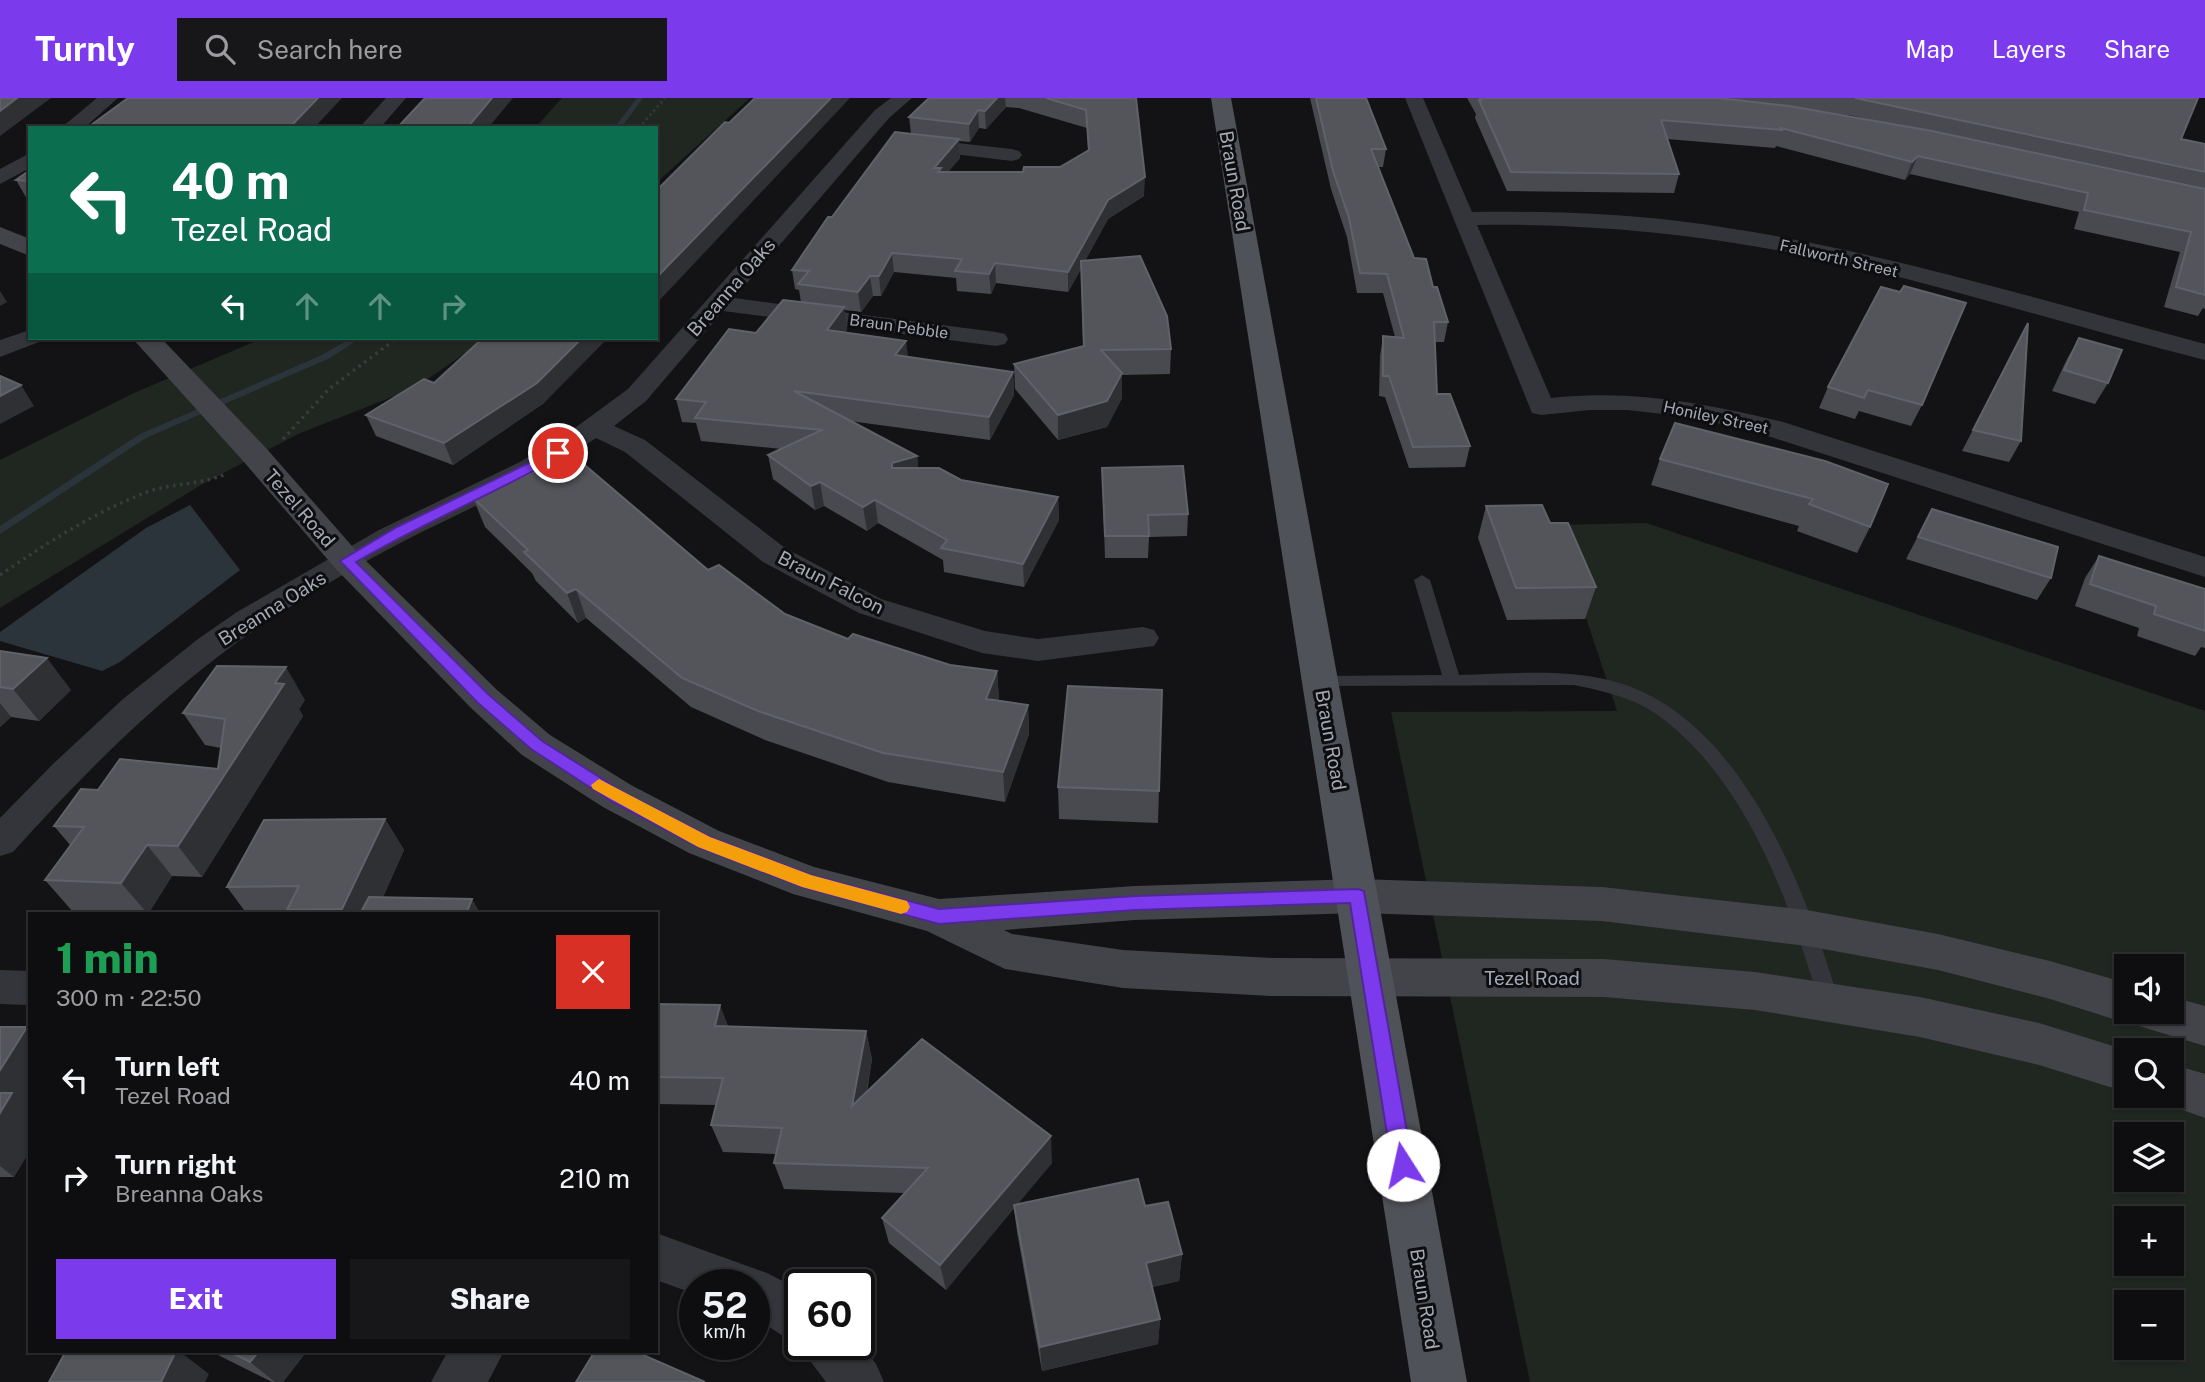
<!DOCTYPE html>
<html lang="en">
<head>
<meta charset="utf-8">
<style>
	body { margin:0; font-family:"Public Sans",sans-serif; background:#171719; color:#f1f3f6; height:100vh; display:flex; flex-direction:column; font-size:26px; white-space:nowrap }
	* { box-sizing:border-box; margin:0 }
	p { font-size:23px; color:#9b9c9f }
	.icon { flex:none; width:38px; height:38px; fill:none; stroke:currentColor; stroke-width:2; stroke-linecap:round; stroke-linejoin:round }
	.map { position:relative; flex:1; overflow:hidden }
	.details { position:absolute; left:28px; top:814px; width:630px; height:441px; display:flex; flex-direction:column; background:#0e0e10; border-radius:0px; box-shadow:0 2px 5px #0004,0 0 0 2px #2e2e30 }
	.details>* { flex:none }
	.top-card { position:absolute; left:28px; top:28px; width:630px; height:214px; border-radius:0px; box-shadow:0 2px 5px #0004,0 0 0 2px #2e2e30; background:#0b6e4f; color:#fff; overflow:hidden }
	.controls { position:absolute; left:2114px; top:856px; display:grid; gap:14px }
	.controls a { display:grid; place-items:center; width:70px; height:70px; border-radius:0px; background:#0e0e10; box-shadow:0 2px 5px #0004,0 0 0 2px #2e2e30; font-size:35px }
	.speed { position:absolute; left:679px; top:1171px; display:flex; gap:14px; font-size:35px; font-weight:700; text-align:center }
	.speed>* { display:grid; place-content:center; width:91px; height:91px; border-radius:50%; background:#0e0e10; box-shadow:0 2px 5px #0004,0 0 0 2px #2e2e30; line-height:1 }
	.speed small { font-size:18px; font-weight:400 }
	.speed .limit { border:4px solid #111; border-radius:10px; background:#fff; color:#111 }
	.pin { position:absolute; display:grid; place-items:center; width:60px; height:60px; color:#fff; margin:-30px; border:4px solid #fff; border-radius:50%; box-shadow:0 2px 7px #0007 }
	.me { position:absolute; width:77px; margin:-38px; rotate:350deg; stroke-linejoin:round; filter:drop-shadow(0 0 5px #0008) }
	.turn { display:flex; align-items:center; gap:24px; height:147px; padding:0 28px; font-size:32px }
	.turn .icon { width:91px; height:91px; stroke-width:2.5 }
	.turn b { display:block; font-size:49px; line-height:60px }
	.lanes { display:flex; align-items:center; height:66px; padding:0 28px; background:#0003; justify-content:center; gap:35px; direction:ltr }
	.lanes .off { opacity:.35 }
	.round { display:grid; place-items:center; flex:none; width:74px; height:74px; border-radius:0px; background:#171719 }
	.summary { display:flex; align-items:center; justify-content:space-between; height:119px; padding:0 28px }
	h1 { font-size:42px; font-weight:800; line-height:52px; color:#1e9e55 }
	.action { display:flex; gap:14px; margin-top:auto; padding:14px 28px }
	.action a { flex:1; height:80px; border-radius:0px; background:#7c3aed; color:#fff; font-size:28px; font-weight:800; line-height:80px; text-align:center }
	.action a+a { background:#171719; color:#f1f3f6 }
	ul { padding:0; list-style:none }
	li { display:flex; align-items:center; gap:21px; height:98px; padding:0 28px }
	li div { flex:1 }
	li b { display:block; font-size:26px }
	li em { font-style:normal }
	header { display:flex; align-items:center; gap:42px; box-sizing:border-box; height:98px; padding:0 35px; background:#7c3aed; color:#fff }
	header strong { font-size:33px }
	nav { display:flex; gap:38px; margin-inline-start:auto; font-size:24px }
	.search { width:490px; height:63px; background:#171719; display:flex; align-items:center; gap:18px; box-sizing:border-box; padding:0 24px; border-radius:0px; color:#9b9c9f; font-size:26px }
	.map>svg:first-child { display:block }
</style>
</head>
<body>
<header>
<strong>Turnly</strong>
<div class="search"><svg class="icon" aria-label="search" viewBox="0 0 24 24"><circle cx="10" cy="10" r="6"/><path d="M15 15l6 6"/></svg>Search here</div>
<nav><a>Map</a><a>Layers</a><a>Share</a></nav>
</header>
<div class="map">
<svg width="2205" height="1284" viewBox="0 0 2205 1284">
	<rect width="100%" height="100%" fill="#131315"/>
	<g fill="#1f2720" fill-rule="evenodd">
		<path d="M562 0H750L656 85V30H535Z"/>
		<path d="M263 240H487L415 290 298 336 201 387 0 510V362L134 295Z"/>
		<path d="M1646 425 2205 613V1284H1530L1391 614 1617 613 1555 427ZM2126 868H2172V914H2126ZM2126 952H2172V998H2126ZM2126 1036H2172V1082H2126ZM2126 1120H2172V1166H2126ZM2126 1204H2172V1250H2126Z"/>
	</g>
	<path fill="#2b343a" d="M190 407 240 472 120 564 102 573 0 543V534L146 430Z"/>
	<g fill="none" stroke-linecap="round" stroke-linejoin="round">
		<g fill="#2b343a" fill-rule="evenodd">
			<path d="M637 0H643L621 30H614Z"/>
			<path d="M351 240H361L328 261 146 340 0 436V428L140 336 322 257Z"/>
		</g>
		<path stroke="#3a3c41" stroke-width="2.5" stroke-dasharray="2 3.5" stroke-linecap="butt" d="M639 30 665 0"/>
		<g stroke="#3a3c41" stroke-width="3.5" stroke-dasharray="2.5 4.5" stroke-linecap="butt">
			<path d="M283 341 329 291 397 240"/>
			<path d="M0 477C49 444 91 416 147 394 172 385 200 387 226 376"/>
		</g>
		<path fill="#34353a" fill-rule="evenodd" d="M1422 477 1430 482 1459 577C1513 576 1570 569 1623 586 1744 626 1806 792 1839 904L1836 910 1829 913 1822 910 1819 904C1789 803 1747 683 1659 618 1635 600 1603 593 1574 587L1315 588 1313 584 1315 580 1321 578 1442 577 1414 482Z"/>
		<g fill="#34353a" fill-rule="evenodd">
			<path d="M97 0H118L84 30H61Z"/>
			<path d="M386 0H406L380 30H359Z"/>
			<path d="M891 0H912L889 20 734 200 996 234 1005 236 1008 241 1005 246 996 248 723 213 646 303 614 328 645 342 785 450 881 501 985 533 1038 541 1143 529 1154 532 1159 540 1154 548 1038 563 982 555 859 515 763 464 625 354 596 340C526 389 446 419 372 460 320 490 268 520 220 557 144 615 77 683 13 754L0 758V720L53 666 123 601 198 541 237 514 379 432 520 364 568 335 628 291 875 12Z"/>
			<path d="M1405 0H1423L1472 114C1541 113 1610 115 1678 123 1858 145 2031 200 2205 246V262C2081 231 1960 192 1836 164 1717 138 1598 125 1477 127L1551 300C1631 291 1705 305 1783 324L2205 459V479L1749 332 1690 319 1627 312H1590L1541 317 1532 315Z"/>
			<path d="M911 40 1012 51 1019 53 1022 57 1019 61 1012 63 904 50 901 46 904 42Z"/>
			<path d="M30 55V70L0 86V71Z"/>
			<path d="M30 232V240H42L39 244 0 259V242Z"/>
			<path d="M0 872 30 873V907L0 906Z"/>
			<path d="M656 1135 767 1175 800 1192V1246L783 1238 754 1219V1186H695V1196L656 1182Z"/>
			<path d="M859 1244 876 1266 884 1284H826L811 1264 804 1246Z"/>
			<path d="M448 1253H504L488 1284H431Z"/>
		</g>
		<g fill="#42444a" fill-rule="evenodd">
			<path d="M0 129 30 141V158L0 146Z"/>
			<path d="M132 240H161L266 350 359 456 497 592 550 637 631 687 719 733 814 769 939 801 1135 788 1358 781 1602 789 1807 812 1938 836 2050 863 2126 885V914H2172V899L2205 908V948L2139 928 2135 921 2126 925 2050 901 1938 872 1807 848 1602 823 1358 815 1135 822 1004 832 1012 836 1123 852 1272 860 1604 861 1755 874 1920 899 2039 925 2126 952V994L2039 967 1920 939 1755 912 1604 899 1272 898 1123 890 1005 871 927 833 793 796 689 755 603 709 522 657 471 610 335 470 244 364Z"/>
			<path d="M2172 966 2205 976V1020L2155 1002 2153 998H2172Z"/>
		</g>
		<path fill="#505259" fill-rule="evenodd" d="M1211 0H1231L1467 1284H1411Z"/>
	</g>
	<g fill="#494a50" fill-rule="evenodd">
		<path d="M929 0H1136L1144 98 1108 121 1085 163 1171 251 1170 276 1122 277V300L1107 329 1058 342 1015 291 1014 266 1083 248 1081 171 1068 194 996 185 991 196 957 193 956 180 894 174 881 198H873L861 214 844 212 847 232 845 234 908 259 1013 274 1014 297 990 342 850 323 917 358 918 370 961 382 1058 399 1059 422 1024 489 944 474 943 462 878 425 867 433 824 408 815 412 773 381 768 357 782 351 701 343 696 325 682 324 676 301 756 235 801 204 799 192 795 191 792 172 832 119 911 36 909 19ZM1006 9 1019 10 1087 30 1088 53 1060 69 1023 74H948L960 60 959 43 970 44 979 30 986 31Z"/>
		<path d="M1310 0H1366L1386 51 1383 69H1378L1414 160 1433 189 1448 224 1444 244H1435L1437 296 1470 348 1465 369 1409 370 1385 299 1379 298 1380 258 1383 238 1395 239 1383 195H1357L1347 139 1331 91Z"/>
		<path d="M1467 0H1719L1751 4 1724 0H2198L2181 41 2205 46V211L2203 210 2198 218 2164 209 2180 154 2074 131 2079 114 1910 76 1905 82 1776 48 1775 50 1667 41 1679 76 1674 95 1507 93 1475 20 1476 16ZM1815 13 1854 18 1880 24Z"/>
		<path d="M30 72V102L27 101 16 82Z"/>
		<path d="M1881 189 1922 307 1911 328 1859 313 1855 321 1819 310 1828 289Z"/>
		<path d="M2079 240 2108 285 2095 306 2052 293 2067 261Z"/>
		<path d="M2017 246 2021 343 2009 364 1962 353Z"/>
		<path d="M434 285 544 305 453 367 376 338 366 317Z"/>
		<path d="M1675 325 1870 429 1857 455 1797 433 1799 428 1651 387 1660 361Z"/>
		<path d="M1102 370 1188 416 1187 438 1149 439 1148 460H1105Z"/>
		<path d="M473 400 708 472 785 516 848 541 950 567 997 573 999 602 1028 607 1029 636 1005 704 888 684 765 642 691 609 586 520 578 525 536 483 532 475 485 429Z"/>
		<path d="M1486 408 1550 425 1596 489 1585 521 1507 522 1478 440Z"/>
		<path d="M1932 411 2051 480 2037 502 1906 461Z"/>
		<path d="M2099 458 2205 491V550L2201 549 2195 558 2137 538 2139 530 2075 508 2085 480Z"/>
		<path d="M0 553 71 592 39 623 11 619 0 629Z"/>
		<path d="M1162 592 1158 725 1059 721 1058 689Z"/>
		<path d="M305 602 299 611 303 618 202 779 172 778 148 816 73 814 45 782 70 747 54 728 98 692 218 671 221 650 205 647 183 615Z"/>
		<path d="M385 721 404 752 383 799 472 801 480 816H247L227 789Z"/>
		<path d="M656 906 728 928 866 933 872 961 867 994 1052 1065 1017 1106 1145 1108 1182 1156 1179 1183 1152 1189 1160 1221 1158 1246 1042 1273 1017 1134 1014 1110 946 1192 889 1145 882 1120 904 1095 784 1091 774 1065 776 1056 723 1054 711 1027 717 1007 656 1006Z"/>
		<path d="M0 929H27L30 932V1008L29 1009 30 1010V1052L14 1079H0Z"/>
		<path d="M210 1253H307L283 1284H272Z"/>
	</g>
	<g fill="#2f3034">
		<path d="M17 0H51L0 38V13Z"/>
		<path d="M318 0H342L314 30H289Z"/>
		<path d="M492 0H513L488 30H467Z"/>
		<path d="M831 0H850L656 206V180Z"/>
		<path d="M997 0H1005L1006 9 986 31 985 13Z"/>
		<path d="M978 12 979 30 970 44 969 26Z"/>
		<path d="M959 41 960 60 942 81 934 70Z"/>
		<path d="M1918 58 1910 76 1905 82 1912 64Z"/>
		<path d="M1145 79 1144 98 1108 121 1068 194V174L1108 102Z"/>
		<path d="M892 155 894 174 881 198 879 178Z"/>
		<path d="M995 165 996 185 991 196 989 176Z"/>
		<path d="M870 178 873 198 861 214 858 194Z"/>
		<path d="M0 193 7 204 0 208Z"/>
		<path d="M844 209 847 232 830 254 827 232Z"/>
		<path d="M582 240H608L544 305 453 367 444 345Z"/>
		<path d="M906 243 909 265 895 257Z"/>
		<path d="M1013 274 1014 297 990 342 989 319Z"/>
		<path d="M1122 275V300L1107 329 1058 342V317Z"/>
		<path d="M21 287 34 308 0 326V298Z"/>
		<path d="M917 358 919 381 895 388 892 365Z"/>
		<path d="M820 384 824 408 815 412 811 388Z"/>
		<path d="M1058 399 1059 422 1024 489 1023 466Z"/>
		<path d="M875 402 878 425 867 433 863 409Z"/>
		<path d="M576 491 586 520 578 525 567 495Z"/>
		<path d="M47 560 71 592 39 623 13 591Z"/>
		<path d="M286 569 305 602 299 611 303 618 202 779 178 748Z"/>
		<path d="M997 573 999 603 986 601Z"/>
		<path d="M0 605 11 619 0 629Z"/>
		<path d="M1028 607 1029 636 1005 704 1003 674Z"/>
		<path d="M385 721 404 752 375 816H345L342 811Z"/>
		<path d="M147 747 172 778 148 816 121 785Z"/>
		<path d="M472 801 480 816H466Z"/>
		<path d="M720 907 731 935 715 928Z"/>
		<path d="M27 929 30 932V1008L29 1009 30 1010V1052L14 1079 0 1068V972Z"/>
		<path d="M866 933 872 961 859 1035 852 1008Z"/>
		<path d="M1051 1038 1052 1065 946 1192 940 1167Z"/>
		<path d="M1182 1156 1179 1183 1144 1191 1146 1165Z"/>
		<path d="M1160 1221 1158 1246 1042 1273 1040 1249Z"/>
		<path d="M176 1253H179L209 1276 205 1284H161Z"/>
		<path d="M259 1253H307L283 1284H275L250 1264Z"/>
	</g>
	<g fill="#53555b" stroke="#5f6269" stroke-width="2">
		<path d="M0 0H17L0 13Z"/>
		<path d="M128 0H318L289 30H87Z"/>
		<path d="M425 0H492L467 30H397Z"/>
		<path d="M755 0H831L656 180V93L725 24 729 25Z"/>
		<path d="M929 0H997L985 13 978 12 969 26 909 19Z"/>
		<path d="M1046 0H1136L1145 79 1108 102 1068 174 995 165 989 176 955 173 962 161 892 155 879 178H870L858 194 798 186 809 173 792 172 828 119H832L895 34 959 41 934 70H941L938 74H1023L1024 69H1060L1089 52 1086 12Z"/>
		<path d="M1316 0H1366L1386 51H1371L1414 160 1426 161 1433 189H1437L1448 224H1434L1437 296H1450L1470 348 1413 349 1389 278H1383V238L1404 240 1387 176 1360 175 1349 120 1333 73Z"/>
		<path d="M1480 0H1718L1789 8 1932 33 2205 91V197L2176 189 2191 134 2084 112 2088 95 1918 58 1912 64 1781 30 1782 32 1661 22 1679 76 1511 74 1479 2H1481Z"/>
		<path d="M1855 0H2198L2181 41 2205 46V74Z"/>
		<path d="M30 72V83L16 82Z"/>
		<path d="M1140 158 1167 218 1171 251 1101 252 1122 275 1107 303 1058 317 1014 266 1084 248 1081 163Z"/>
		<path d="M1904 188 1966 205 1922 307 1868 292 1864 300 1828 289 1881 189 1900 194Z"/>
		<path d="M783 202 844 209 827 232 906 243 895 257 1013 274 989 319 794 293 917 358 892 365V370H939L961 382 1058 399 1023 466 941 450 947 442 875 402 863 409 820 384 811 388 768 357 822 332 695 320 706 304 676 301 729 231 756 235Z"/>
		<path d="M2028 225 2021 343 1973 332Z"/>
		<path d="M483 240H582L537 285 444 345 366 317 424 281 434 285Z"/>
		<path d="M2079 240 2122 252 2108 285 2064 272Z"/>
		<path d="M0 278 21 287 0 298Z"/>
		<path d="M1675 325 1825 363 1888 386 1870 429 1809 406 1813 401 1660 361Z"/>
		<path d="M573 357 708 472 719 467 785 516 848 541 853 536 950 567 997 573 986 601 1028 607 1003 674 883 655 758 613 682 580 576 491 567 495 524 454 528 452 473 400Z"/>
		<path d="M1183 368 1188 416 1148 417 1149 438H1105L1102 370Z"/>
		<path d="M1542 407 1550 425H1568L1596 489 1516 490 1486 408Z"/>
		<path d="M1932 411 2058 449 2051 480 1918 439Z"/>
		<path d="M2099 458 2205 491V533L2154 516 2156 508 2090 486Z"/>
		<path d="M0 553 47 560 13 591 0 589Z"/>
		<path d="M217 568 286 569 275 585 284 586 178 748 147 747 121 785 45 782 84 729 54 728 81 691 98 692 120 661 218 671 225 621 183 615Z"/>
		<path d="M1068 588 1162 592 1159 693 1058 689Z"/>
		<path d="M385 721 342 811 287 812 299 788 227 789 264 722Z"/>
		<path d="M369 799 472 801 466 816H360Z"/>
		<path d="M656 906 720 907 715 928 866 933 852 1008 922 941 1051 1038 940 1167 882 1120 928 1070 774 1065 782 1030 711 1027 723 980 656 979Z"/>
		<path d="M0 929H27L0 972Z"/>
		<path d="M0 995H12L0 1015Z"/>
		<path d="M1138 1081 1145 1108 1168 1104 1182 1156 1146 1165 1160 1221 1040 1249 1014 1107Z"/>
		<path d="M66 1253H176L161 1284H49Z"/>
		<path d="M228 1253H259L250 1264Z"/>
		<path d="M595 1253H634L705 1284H576Z"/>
	</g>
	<path fill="#7c3aed" stroke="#51269a" stroke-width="2" d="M558 351 565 355 563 357C495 395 423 425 356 464L489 597 542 643 623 694 710 739 811 777 939 811 1135 798 1358 791 1364 793 1413 1067 1410 1074 1403 1077 1395 1074 1392 1067 1350 805 1135 812 939 826 802 789 698 749 611 703 531 651 478 605 340 463 397 429Z"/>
	<path fill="#f59e0b" d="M599 681 710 739 811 777 907 803 910 809 907 814 901 816 802 789 698 749 593 691 591 687Z"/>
	<g text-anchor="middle" stroke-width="6" stroke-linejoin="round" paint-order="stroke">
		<g font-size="16" fill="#a4aab5" stroke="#0e0e10">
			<text transform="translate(1839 160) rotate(13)" y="6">Fallworth Street</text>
			<text transform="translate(899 228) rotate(8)" y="6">Braun Pebble</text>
			<text transform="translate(1716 319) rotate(12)" y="6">Honiley Street</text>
		</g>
		<g font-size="19" fill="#a4aab5" stroke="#0e0e10">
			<text transform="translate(1235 83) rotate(80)" y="7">Braun Road</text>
			<text transform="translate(731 189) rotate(-49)" y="7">Breanna Oaks</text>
			<text transform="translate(300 410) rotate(49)" y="7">Tezel Road</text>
			<text transform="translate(831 484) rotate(27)" y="7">Braun Falcon</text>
			<text transform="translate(272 510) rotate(-32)" y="7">Breanna Oaks</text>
			<text transform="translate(1331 642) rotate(80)" y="7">Braun Road</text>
			<text x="1532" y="887">Tezel Road</text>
			<text transform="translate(1425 1201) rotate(81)" y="7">Braun Road</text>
		</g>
	</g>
</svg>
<div class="controls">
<a><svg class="icon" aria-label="sound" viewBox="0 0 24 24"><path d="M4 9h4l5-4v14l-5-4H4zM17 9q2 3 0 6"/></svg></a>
<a><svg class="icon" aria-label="search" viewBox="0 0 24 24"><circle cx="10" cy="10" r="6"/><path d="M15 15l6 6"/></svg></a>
<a><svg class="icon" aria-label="layers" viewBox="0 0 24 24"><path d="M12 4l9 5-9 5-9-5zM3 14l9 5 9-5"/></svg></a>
<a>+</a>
<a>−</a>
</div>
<div class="speed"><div>52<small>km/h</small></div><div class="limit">60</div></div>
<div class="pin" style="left:558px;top:355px;background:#d93025"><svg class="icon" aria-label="arrive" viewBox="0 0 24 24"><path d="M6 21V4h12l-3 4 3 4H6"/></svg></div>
<svg class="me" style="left:1403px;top:1067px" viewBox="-20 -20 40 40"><circle r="19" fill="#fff"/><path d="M0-13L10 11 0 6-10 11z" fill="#7c3aed"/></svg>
<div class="top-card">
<div class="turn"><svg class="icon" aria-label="left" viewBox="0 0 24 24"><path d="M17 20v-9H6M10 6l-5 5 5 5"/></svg><div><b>40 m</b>Tezel Road</div></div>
<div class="lanes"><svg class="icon" aria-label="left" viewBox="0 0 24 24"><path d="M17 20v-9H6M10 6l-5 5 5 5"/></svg><svg class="icon off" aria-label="ahead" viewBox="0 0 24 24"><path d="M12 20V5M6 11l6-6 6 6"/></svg><svg class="icon off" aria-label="ahead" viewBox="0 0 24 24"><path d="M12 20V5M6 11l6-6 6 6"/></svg><svg class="icon off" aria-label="right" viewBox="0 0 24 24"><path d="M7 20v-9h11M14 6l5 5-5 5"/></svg></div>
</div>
<section class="details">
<div class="summary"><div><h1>1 min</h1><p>300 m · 22:50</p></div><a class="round" style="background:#d93025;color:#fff"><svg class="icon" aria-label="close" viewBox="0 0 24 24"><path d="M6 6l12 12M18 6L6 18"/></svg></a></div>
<ul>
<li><svg class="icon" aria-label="left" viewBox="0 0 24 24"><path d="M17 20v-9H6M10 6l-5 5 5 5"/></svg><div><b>Turn left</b><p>Tezel Road</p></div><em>40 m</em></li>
<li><svg class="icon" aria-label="right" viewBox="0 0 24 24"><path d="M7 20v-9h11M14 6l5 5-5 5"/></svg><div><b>Turn right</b><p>Breanna Oaks</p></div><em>210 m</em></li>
</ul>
<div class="action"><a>Exit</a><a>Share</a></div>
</section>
</div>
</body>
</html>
